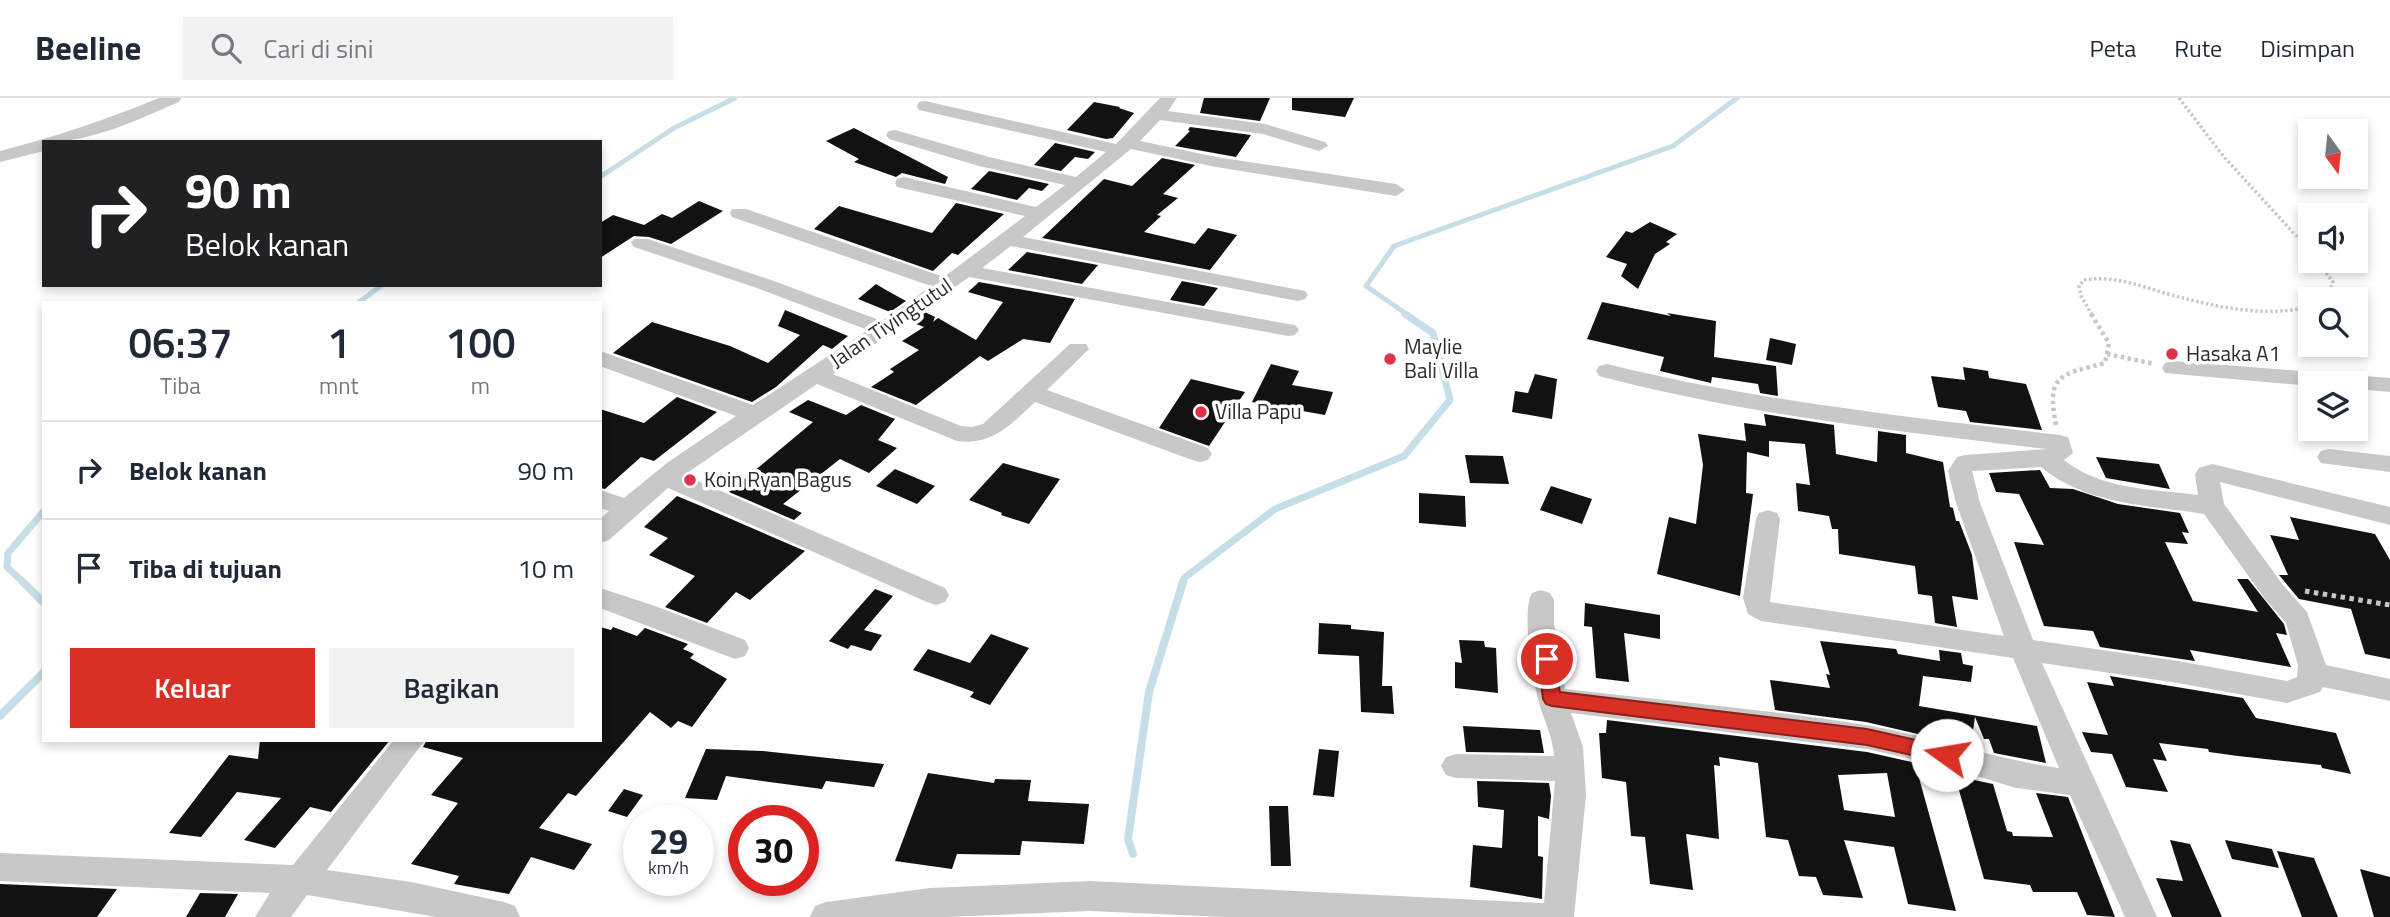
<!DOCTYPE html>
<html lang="id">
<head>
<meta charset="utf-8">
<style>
	body { margin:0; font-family:"Titillium Web",sans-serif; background:#f2f2f3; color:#1f2937; height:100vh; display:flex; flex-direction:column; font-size:26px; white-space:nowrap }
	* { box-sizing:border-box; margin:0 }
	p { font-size:23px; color:#747a83 }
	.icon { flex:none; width:38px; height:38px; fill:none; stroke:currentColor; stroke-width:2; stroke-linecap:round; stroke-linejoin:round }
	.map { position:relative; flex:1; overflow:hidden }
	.panel { position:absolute; left:42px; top:203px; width:560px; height:441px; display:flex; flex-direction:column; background:#fff; border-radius:0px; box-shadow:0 4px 10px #0003 }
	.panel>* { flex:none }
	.banner { position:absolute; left:42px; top:42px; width:560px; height:147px; border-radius:0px; box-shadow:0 4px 10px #0003; background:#202124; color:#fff; overflow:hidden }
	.needle { width:46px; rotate:165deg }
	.buttons { position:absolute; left:2298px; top:21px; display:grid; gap:14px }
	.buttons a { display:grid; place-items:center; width:70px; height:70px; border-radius:0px; background:#fff; box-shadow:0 4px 10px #0003; font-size:35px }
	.speed { position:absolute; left:623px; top:707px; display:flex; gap:14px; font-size:35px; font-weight:700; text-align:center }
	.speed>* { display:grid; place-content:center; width:91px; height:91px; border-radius:50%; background:#fff; box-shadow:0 4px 10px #0003; line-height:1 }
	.speed small { font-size:18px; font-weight:400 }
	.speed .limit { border:10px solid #d22; background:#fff; color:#111 }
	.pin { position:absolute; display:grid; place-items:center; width:60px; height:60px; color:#fff; margin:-30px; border:4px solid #fff; border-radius:50%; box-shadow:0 2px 7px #0007 }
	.me { position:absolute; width:77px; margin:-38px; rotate:283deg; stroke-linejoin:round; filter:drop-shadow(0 0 5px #0008) }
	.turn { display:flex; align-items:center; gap:24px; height:147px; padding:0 28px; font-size:32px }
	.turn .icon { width:91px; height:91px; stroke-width:2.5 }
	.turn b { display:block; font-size:49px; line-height:60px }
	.eta { display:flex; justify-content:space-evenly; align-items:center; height:119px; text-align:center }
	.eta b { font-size:42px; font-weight:600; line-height:49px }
	.cta { display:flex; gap:14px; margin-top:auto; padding:14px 28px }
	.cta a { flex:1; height:80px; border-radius:0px; background:#d93025; color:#fff; font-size:28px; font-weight:600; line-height:80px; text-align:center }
	.cta a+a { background:#f2f2f3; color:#1f2937 }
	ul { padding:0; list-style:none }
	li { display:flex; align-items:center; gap:21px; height:98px; padding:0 28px; border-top:2px solid #e0e1e3 }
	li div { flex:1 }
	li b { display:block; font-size:26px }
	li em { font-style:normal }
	header { display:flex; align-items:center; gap:42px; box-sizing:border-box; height:98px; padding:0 35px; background:#fff; border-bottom:2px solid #e0e1e3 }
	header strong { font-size:33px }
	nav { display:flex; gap:38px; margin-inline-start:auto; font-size:24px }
	.search { width:490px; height:63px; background:#f2f2f3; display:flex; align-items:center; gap:18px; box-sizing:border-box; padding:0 24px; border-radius:0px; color:#747a83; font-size:26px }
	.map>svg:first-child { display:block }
</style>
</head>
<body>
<header>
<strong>Beeline</strong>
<div class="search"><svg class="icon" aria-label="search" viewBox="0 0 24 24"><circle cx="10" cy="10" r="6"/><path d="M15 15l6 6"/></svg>Cari di sini</div>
<nav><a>Peta</a><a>Rute</a><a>Disimpan</a></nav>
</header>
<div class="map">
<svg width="2390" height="819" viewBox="0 0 2390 819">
	<rect width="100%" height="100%" fill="#fff"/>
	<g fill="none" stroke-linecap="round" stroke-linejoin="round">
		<g stroke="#c5dee8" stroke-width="5">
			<path d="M600 79 674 30 735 0"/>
			<path d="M358 205 382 187"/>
			<path d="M1408 217 1366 188 1394 148 1673 48 1737 0"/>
		</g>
		<g stroke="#c5dee8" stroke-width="7">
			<path d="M25 486 7 469 8 455 44 413"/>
			<path d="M1182 486 1184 480 1275 411 1404 358 1450 302 1433 235 1405 216"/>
		</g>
		<g stroke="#c5dee8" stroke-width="8">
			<path d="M23 484 44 505"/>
			<path d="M0 618 44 574"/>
			<path d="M1133 756 1128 741 1149 594 1183 484"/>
		</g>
	</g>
	<g fill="#121212" fill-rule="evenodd">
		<path d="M1204 0H1270L1260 23 1200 15Z"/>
		<path d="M1292 0H1354L1345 19 1292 12Z"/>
		<path d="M1094 4 1120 9 1119 10 1134 15 1113 40 1106 41 1067 32Z"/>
		<path d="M1190 29 1251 37 1236 59 1175 48 1190 33 1188 32Z"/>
		<path d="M854 30 948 79 945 86 902 75 896 79 854 64 859 61 826 43Z"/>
		<path d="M1055 45 1095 54 1088 61 1075 59 1061 73 1034 67Z"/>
		<path d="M1162 60 1195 67 1163 96 1178 100 1157 117 1161 118 1144 134 1195 146 1208 130 1237 137 1210 172 1042 140 1104 81 1132 88Z"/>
		<path d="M989 73 1049 86 1042 93 1029 90 1017 102 971 91Z"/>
		<path d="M699 103 723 113 671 146 649 139 634 138 600 160V125L613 117 644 127 662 116 672 120Z"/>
		<path d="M956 105 1004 116 958 157 952 155 933 173 814 131 839 108 932 135Z"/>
		<path d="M1650 124 1677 136 1666 144 1670 146 1655 156 1638 191 1621 178 1627 166 1606 159 1626 133 1632 135Z"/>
		<path d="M1027 154 1098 167 1082 186 1008 172Z"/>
		<path d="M1182 183 1218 190 1204 208 1170 202Z"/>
		<path d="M979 184 1075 201 1050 245 1023 241 988 263 980 258 916 307 871 289 894 274 890 271 919 252 902 243 924 229 911 224 925 214 935 219 933 224 938 220 976 242 1003 204 968 194Z"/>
		<path d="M876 186 886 192 906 203 890 214 858 201Z"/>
		<path d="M1602 204 1671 218 1667 215 1716 223 1714 259 1776 268 1778 298 1760 295 1758 286 1712 279 1711 285 1660 273 1664 259 1587 241Z"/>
		<path d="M785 212 848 238 832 251 823 247 776 289 752 304 613 255 652 224 730 248 768 265 800 237 778 228Z"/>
		<path d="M1770 240 1796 246 1792 267 1766 262Z"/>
		<path d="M1271 266 1299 273 1292 287 1333 294 1325 317 1252 304Z"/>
		<path d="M1963 269 1988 273 1989 280 2026 286 2042 332 1970 324 1966 313 1938 309 1931 278 1965 282Z"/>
		<path d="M1535 276 1557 281 1552 321 1512 314 1515 293 1528 295Z"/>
		<path d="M1191 281 1245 294 1209 348 1159 330Z"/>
		<path d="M677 299 717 314 654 363 641 359 605 391 600 390V311L644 325Z"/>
		<path d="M808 302 846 317 861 307 895 321 878 342 897 350 869 375 840 361 783 406 802 415 794 422 729 394 813 324 789 314Z"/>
		<path d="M1764 316 1834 327 1836 356 1877 364 1878 333 1906 337V355L1943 364 1950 409 1953 410 1956 423H1959L1972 457 1978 502 1952 498 1957 529 1935 525 1932 498 1918 496 1915 468 1839 456 1838 431H1832L1829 418 1798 413 1796 385 1810 387 1805 346 1769 343V359L1747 354 1746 395 1753 396 1740 498 1657 476 1669 419 1696 426 1703 367 1698 336 1746 343 1744 325 1766 328Z"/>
		<path d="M1465 357 1503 358 1509 386 1470 385Z"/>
		<path d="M2096 359 2159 366 2170 391 2106 380Z"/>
		<path d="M1003 365 1060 381 1029 426 1001 417 1002 415 969 402Z"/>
		<path d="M895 371 935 388 917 406 876 388Z"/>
		<path d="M2040 372 2050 390 2073 391 2118 406 2180 415 2189 435 2182 434 2188 446 2165 444 2193 503 2258 514 2237 481H2248L2284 526 2287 537 2276 535 2291 569 2190 552 2195 563 2100 549 2093 533 2044 528 2014 444 2044 447 2019 396 1996 394 1989 375Z"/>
		<path d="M1551 388 1592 401 1582 426 1540 412Z"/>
		<path d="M1419 395 1465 398 1466 429 1419 425Z"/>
		<path d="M677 398 701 408 805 453 750 502 736 494 707 525 665 509 695 478 649 457 668 440 644 429Z"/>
		<path d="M2290 419 2375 436 2390 462V561L2365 556 2351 511 2299 501 2279 477H2288L2270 437 2299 442Z"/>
		<path d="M875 491 893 498 864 532 882 537 871 553 851 547 848 551 829 543Z"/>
		<path d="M1585 505 1660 517V541L1624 535 1629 584 1596 580 1592 529 1584 528Z"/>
		<path d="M1319 525 1351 527V531L1384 534 1382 588H1392L1394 616 1361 614 1359 558 1318 556Z"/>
		<path d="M600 529 611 532 613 529 637 538 645 530 688 546 683 551 694 556 690 560 727 581 692 629 678 623 671 630 650 614 576 698 568 695 539 730 592 746 574 772 531 759 509 796 454 786 459 778 411 766 458 705 431 697 463 660 423 649 427 642H600Z"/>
		<path d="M991 536 1029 550 990 607 970 599 974 594 913 572 928 551 970 565Z"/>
		<path d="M1459 542 1484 543 1485 549 1496 550 1498 595 1455 590V564L1462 565Z"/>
		<path d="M1820 543 1896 551 1898 556 1940 563 1939 552 1961 555 1963 566 1973 568 1971 584 1923 578 1919 608 2037 628 2046 665 1994 655 1989 641H1984L1975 619 1973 633 1933 628 1935 640 1866 624 1775 612 1770 582 1830 590 1826 576 1830 577Z"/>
		<path d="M2110 578 2243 600 2256 620 2336 635 2351 676 2322 670 2321 667 2238 658 2209 654 2208 651 2159 645 2167 663 2153 661 2168 694 2126 689 2112 656 2091 654 2082 634 2108 637 2087 584 2114 588Z"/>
		<path d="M1607 622 1867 654 1925 667 1916 669 1956 813 1908 806 1894 749 1844 742 1863 800 1823 797 1816 779 1799 778 1788 742 1766 739 1758 665 1719 659 1720 668 1714 667 1719 741 1686 736 1693 792 1650 786 1645 739 1631 738 1626 684 1602 680 1599 635H1606ZM1887 675 1895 719 1844 712 1838 677Z"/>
		<path d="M1463 628 1540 632 1544 655 1466 654Z"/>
		<path d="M260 642H390L331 714 310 709 275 750 244 742 281 700 237 694 201 739 169 735 229 657 258 661Z"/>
		<path d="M706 651 763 653 884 666 874 689 826 683 822 691 726 678 717 702 685 700Z"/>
		<path d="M1319 651 1339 653 1334 699 1313 697Z"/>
		<path d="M928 675 994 685 995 681 1031 682 1028 703 1089 706 1084 746 1022 743 1020 757 957 756 952 771 895 763Z"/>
		<path d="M1955 678 1993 686 2007 733 2012 734 2013 738 2053 739 2036 695 2068 699 2115 819 2087 817 2077 794H2033L2030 787 1984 781Z"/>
		<path d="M1477 683 1549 685 1551 698 1549 721 1538 718V758L1543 759 1542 801 1470 789 1473 747 1502 750 1504 712 1478 709Z"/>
		<path d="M624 691 643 697 627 719 608 713Z"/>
		<path d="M1269 708H1288L1291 768H1271Z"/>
		<path d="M2170 742 2190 746 2222 819H2172L2156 780 2183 783Z"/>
		<path d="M2225 742 2272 751 2279 770 2232 761Z"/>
		<path d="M2277 753 2314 760 2338 819H2302Z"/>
		<path d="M2360 771 2390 779V819H2374Z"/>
		<path d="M0 786 117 791 97 819H0Z"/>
		<path d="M200 795 238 796 225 819H186Z"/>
	</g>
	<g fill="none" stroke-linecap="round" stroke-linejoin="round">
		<g stroke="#c8c8c8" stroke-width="3.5" stroke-dasharray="2.5 2.5" stroke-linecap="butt">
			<path d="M2179 0 2224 59 2310 153"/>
			<path d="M2317 163 2333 184 2328 198 2324 201"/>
			<path d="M2092 217 2081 198 2079 188 2084 182C2112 177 2138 187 2164 195 2213 208 2259 220 2310 209"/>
		</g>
		<g stroke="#c8c8c8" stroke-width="4.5" stroke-dasharray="3.5 3.5" stroke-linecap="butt">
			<path d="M2107 256 2155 266"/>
			<path d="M2056 327C2046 276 2060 277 2105 265L2109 245 2091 216"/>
		</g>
		<path stroke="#c8c8c8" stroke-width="5" stroke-dasharray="4.5 4.5" stroke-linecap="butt" d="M2305 493 2390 507"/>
		<g fill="#c8c8c8" fill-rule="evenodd">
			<path d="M159 0H181L179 4C134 23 93 44 44 44V53L0 64V53C54 39 106 22 159 0Z"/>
			<path d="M1160 0H1177L1168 13 1265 26 1325 44 1328 48 1319 53 1263 36 1160 22 1140 43 1216 59 1396 86 1405 92 1396 98 1216 69 1131 51 1023 139 1305 193 1308 197 1305 201 1298 203 1011 148 982 170 1288 226 1295 227 1299 232 1295 237 1288 238 969 179 833 276 961 328 972 329 983 326 1070 246H1086L1089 251 1047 292 1208 350 1212 356 1208 362 1200 364 1192 362 1035 304C1011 326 993 348 957 343L817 286 684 377 945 490 949 497 945 504 936 507 927 504 668 390 609 442 600 445V421L609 413 600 410V392L624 400 667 365 736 318 600 268V253L753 307 868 232 757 190 634 149 631 145 634 141H648L771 182 882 223 931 188 732 119 730 115 732 111H746L944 179 1025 118 897 89 895 85 897 81 904 79 1036 109 1065 87 979 68 889 41 886 37 889 33 895 32 989 59 1076 79 1106 54 919 12 917 8 919 4 925 3 1116 46Z"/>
			<path d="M2173 263 2390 280V294L2356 291V285H2310V288L2165 275 2162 270 2165 265Z"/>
			<path d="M1607 266C1756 303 1908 319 2060 337L2068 339 2073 355 2064 362C2101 392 2153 391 2198 397L2195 376 2199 370 2212 366 2390 409V427L2220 384 2224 406 2283 487 2307 514 2326 567 2390 581V603L2323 589 2320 594 2287 605 2178 585 2042 565 2157 819H2125L2070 697 2016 690 1947 669 1867 651 1571 615 1583 649 1586 697 1574 819H1225L1090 813 946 819H810L815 808 826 804 930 790 1090 783 1544 805 1555 683 1456 680 1446 677 1441 668 1446 659 1456 656 1554 658C1553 640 1544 622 1539 605 1533 583 1521 514 1532 495L1541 492 1550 495 1554 502V525L1565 591C1665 603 1767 611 1866 627 1931 638 1993 661 2059 670L2013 560 1761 523 1748 516 1743 500 1756 421 1759 415 1768 412 1777 415 1780 421 1770 504 2004 538 1956 405 1948 373 1957 359 1965 357 2047 351C1897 333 1747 317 1599 278L1596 273 1599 268ZM2041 369C2087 407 2148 407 2204 416L2265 501 2286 525 2298 567 2297 579 2287 583 2178 563 2033 542 1980 405 1972 373Z"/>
			<path d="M2329 351 2390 358V374L2321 365 2317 359 2321 353Z"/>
			<path d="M600 490 655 508 745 542 749 550 745 558 735 561 600 510Z"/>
			<path d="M394 642H425L327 772 411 784 504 804 515 808 520 819H436L307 797 291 819H255L270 795 0 783V755L293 767Z"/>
		</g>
	</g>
	<path fill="#d93025" stroke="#8d1f18" stroke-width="2" d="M1547 554 1553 556 1560 594 1867 631 1947 649 1954 651 1957 657 1954 663 1947 665 1867 647 1552 608 1546 606 1543 601 1538 561 1541 556Z"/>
	<g fill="#dd334d" stroke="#fff" stroke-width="2.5">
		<circle cx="2172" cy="256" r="7"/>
		<circle cx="1390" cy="261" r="7"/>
		<circle cx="1201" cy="314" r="7"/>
		<circle cx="690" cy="382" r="7"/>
	</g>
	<g text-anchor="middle" stroke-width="7" stroke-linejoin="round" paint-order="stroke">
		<g font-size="21" fill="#2b2b2b" stroke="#fff">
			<text transform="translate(891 225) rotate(-34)" y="7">Jalan Tiyingtutul</text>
		</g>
		<g font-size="21" fill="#2b2b2b" stroke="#fff" text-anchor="start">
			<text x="1404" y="256">Maylie<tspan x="1404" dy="24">Bali Villa</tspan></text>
			<text x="2186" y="263">Hasaka A1</text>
			<text x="1215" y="321">Villa Papu</text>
			<text x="704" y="389">Koin Ryan Bagus</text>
		</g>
	</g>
</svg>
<div class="buttons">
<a><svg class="needle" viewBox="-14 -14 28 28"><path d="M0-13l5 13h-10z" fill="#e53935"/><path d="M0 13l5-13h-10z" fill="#747a83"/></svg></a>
<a><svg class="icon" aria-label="sound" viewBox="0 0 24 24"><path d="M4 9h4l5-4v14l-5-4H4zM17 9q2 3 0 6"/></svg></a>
<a><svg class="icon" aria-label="search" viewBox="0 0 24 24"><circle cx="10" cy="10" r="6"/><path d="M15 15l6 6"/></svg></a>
<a><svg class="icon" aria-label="layers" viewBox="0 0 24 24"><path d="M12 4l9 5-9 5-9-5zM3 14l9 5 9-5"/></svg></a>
</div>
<div class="speed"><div>29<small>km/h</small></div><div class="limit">30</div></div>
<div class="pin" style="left:1547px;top:561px;background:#d93025"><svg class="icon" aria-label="arrive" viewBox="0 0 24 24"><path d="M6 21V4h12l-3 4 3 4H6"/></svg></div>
<svg class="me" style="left:1947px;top:657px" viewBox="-20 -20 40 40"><circle r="19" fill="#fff"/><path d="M0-13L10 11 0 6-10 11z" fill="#d93025"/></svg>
<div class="banner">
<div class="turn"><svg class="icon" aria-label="right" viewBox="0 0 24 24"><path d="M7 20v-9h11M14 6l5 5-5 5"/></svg><div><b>90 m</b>Belok kanan</div></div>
</div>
<section class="panel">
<div class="eta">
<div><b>06:37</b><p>Tiba</p></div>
<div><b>1</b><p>mnt</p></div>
<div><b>100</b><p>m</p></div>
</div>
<ul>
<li><svg class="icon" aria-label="right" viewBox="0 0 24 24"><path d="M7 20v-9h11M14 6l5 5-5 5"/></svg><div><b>Belok kanan</b></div><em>90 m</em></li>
<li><svg class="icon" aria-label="arrive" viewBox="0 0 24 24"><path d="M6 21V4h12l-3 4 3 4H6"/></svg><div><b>Tiba di tujuan</b></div><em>10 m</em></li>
</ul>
<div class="cta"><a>Keluar</a><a>Bagikan</a></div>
</section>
</div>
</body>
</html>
